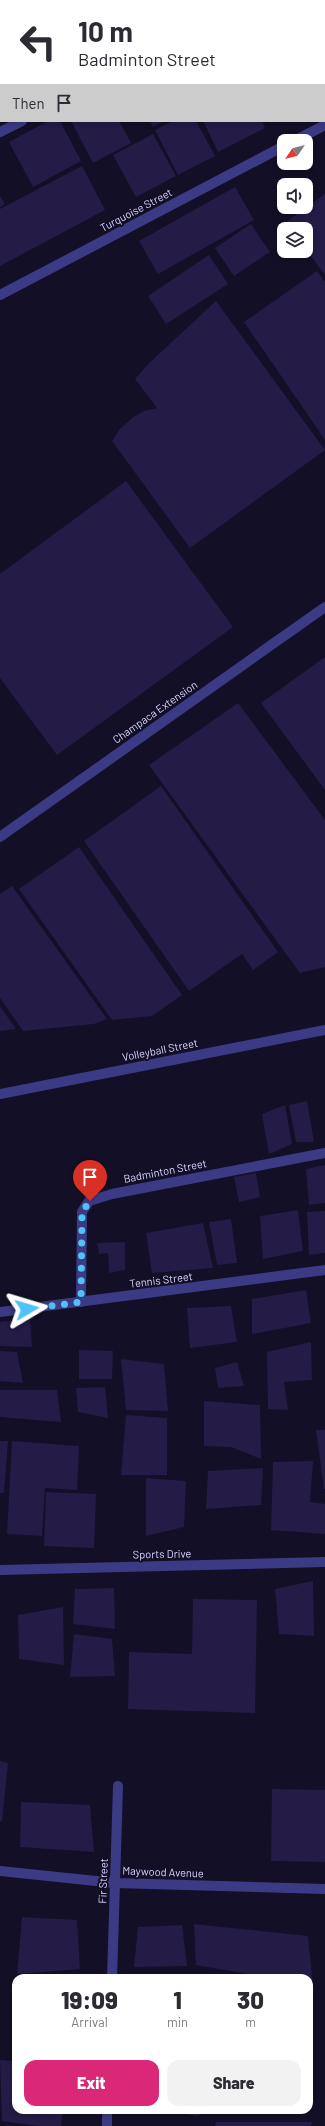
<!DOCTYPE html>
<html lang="en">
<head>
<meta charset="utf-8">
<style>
	body { margin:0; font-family:Barlow,sans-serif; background:#f2f2f3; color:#2b2b33; height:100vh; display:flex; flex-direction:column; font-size:15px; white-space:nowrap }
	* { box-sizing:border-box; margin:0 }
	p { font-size:13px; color:#7c7c81 }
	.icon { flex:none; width:22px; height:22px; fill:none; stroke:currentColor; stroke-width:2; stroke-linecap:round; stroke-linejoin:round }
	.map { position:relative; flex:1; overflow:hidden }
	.side { position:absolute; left:12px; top:1974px; width:301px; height:140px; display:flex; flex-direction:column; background:#fff; border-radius:12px; box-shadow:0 2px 6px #0003 }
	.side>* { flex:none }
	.banner { position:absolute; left:0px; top:0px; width:325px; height:122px; box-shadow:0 2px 6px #0003; background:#fff; color:#2b2b33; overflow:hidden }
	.needle { width:26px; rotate:235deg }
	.buttons { position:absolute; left:277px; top:134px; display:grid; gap:8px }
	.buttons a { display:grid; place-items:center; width:36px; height:36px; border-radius:8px; background:#fff; box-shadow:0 2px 6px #0003; font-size:20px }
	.pin { position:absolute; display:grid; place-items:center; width:34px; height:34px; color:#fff; margin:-41px -17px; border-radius:50% 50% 50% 0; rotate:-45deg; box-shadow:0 0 4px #0007 }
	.pin .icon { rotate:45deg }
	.me { position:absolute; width:44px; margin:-22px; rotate:83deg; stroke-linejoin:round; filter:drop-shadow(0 0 3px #0008) }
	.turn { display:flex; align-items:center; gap:14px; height:84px; padding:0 12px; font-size:18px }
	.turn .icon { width:52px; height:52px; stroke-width:2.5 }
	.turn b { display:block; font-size:28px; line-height:34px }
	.then { display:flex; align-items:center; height:38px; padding:0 12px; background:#0003; gap:8px; font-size:15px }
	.eta { display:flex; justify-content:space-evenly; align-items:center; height:68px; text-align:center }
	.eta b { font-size:24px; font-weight:800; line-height:28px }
	.primary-button { display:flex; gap:8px; margin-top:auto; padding:8px 12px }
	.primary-button a { flex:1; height:46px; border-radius:12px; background:#db2777; color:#fff; font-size:16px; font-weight:800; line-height:46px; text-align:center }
	.primary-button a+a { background:#f2f2f3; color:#2b2b33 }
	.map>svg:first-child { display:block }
</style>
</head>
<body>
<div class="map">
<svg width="325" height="2126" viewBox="0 0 325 2126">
	<rect width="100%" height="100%" fill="#130f26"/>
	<g fill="#241b47">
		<path d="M48 121H60L81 161 33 187 9 142Z"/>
		<path d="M71 121H119L131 143 93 163Z"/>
		<path d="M150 121H164L153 127Z"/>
		<path d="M173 121H196L215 156 178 175 155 130Z"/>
		<path d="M203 121H262L265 128 218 152Z"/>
		<path d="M153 134 176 176 136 197 113 155Z"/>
		<path d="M82 166 105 210 0 266V209Z"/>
		<path d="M235 187 254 220 158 274 139 241Z"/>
		<path d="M325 194V275L306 249V229H291L286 222Z"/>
		<path d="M0 196 5 204 0 207Z"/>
		<path d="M251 224 270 252 234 276 215 248Z"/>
		<path d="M209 255 228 284 166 324 148 296Z"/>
		<path d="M317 271 325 282V440L244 322Z"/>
		<path d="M216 301 325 450 190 548 112 441 119 430 132 418 144 411 157 408 135 379 148 364Z"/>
		<path d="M126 481 233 627 57 755 0 678V574Z"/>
		<path d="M325 657V790L261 703Z"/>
		<path d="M238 703 325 820V967L300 973 149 765Z"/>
		<path d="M161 786 278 952 253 970 242 954 189 991 84 841Z"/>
		<path d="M79 847 182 995 152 1016 112 1020 19 889Z"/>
		<path d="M12 886 107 1019 94 1024 23 1031 0 998V894Z"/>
		<path d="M0 1006 16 1029 0 1031Z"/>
		<path d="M307 1101 314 1142H296L289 1105Z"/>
		<path d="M285 1105 292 1144 269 1154 262 1114Z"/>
		<path d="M325 1165V1203L309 1205 306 1169Z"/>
		<path d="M256 1173 260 1197 239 1202 234 1177Z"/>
		<path d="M298 1210 303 1251 263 1259 260 1216Z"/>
		<path d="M325 1211V1253L309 1255 307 1212Z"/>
		<path d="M231 1219 237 1263 217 1265 209 1222Z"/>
		<path d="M203 1223 213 1268 152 1273 146 1233Z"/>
		<path d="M125 1242V1270L109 1273 108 1253 99 1254 97 1243Z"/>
		<path d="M306 1290 311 1323 252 1334V1299Z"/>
		<path d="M231 1306 237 1342 190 1348 187 1308Z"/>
		<path d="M30 1319 32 1347 0 1346V1322Z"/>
		<path d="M311 1342 312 1380 284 1382 288 1410 268 1409 267 1352Z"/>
		<path d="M79 1350 113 1351 112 1379H79Z"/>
		<path d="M0 1351 17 1352 23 1383 0 1381Z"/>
		<path d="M121 1359 164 1364 168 1411 126 1410Z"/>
		<path d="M237 1362 244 1386 218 1388 215 1368Z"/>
		<path d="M105 1387 108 1418 78 1412 76 1388Z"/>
		<path d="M0 1390H57L61 1422 0 1417Z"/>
		<path d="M204 1401 260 1405 261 1459 231 1447 204 1446Z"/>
		<path d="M126 1415 167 1418V1475H121Z"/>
		<path d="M316 1430H325V1489H324Z"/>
		<path d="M0 1441H8L4 1493H0Z"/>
		<path d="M12 1441 79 1446 77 1490 45 1488 42 1536 7 1534Z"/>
		<path d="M313 1461 310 1502 325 1504V1534L271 1530 273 1462Z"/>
		<path d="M263 1468 261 1505 206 1509 208 1471Z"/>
		<path d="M146 1478 186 1481 184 1527 146 1536Z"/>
		<path d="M46 1492 96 1494 94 1548 44 1546Z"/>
		<path d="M313 1581 314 1636 279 1634 275 1589Z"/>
		<path d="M114 1588 115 1629 73 1624 75 1589Z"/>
		<path d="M193 1599 257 1600 255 1713 128 1709 129 1652 192 1654Z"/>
		<path d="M63 1607 64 1665 19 1659 18 1615Z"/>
		<path d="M74 1634 112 1639 115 1676 70 1677Z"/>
		<path d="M0 1761 8 1763 2 1821H0Z"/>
		<path d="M272 1789 325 1790V1862L271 1861Z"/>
		<path d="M21 1802 90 1805 94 1852 20 1847Z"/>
		<path d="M22 1917 77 1920 80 1969 17 1974Z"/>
		<path d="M194 1924 308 1936 313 1985 309 1984V1978H273L196 1965Z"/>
		<path d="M182 1925 187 1966 134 1967 138 1927Z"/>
		<path d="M0 2060 16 2061V2110H63L61 2126H38L2 2121Z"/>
		<path d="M158 2110H199V2116Z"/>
		<path d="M216 2122H312L311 2126H215Z"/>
	</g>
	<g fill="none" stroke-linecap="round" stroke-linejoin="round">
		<path stroke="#3d3a85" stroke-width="10" d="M81 1302 82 1212 89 1201 112 1194 325 1153"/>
		<g stroke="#3d3a85" stroke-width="10">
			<path d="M253 1 255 0"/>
			<path d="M0 132 22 121"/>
			<path d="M294 141 325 125"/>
			<path d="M0 295 284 146"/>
			<path d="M0 837 325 607"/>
			<path d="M0 1094 325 1030"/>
			<path d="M0 1312 325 1270"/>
			<path d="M0 1570 325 1562"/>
			<path d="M0 1871 115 1883 325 1889"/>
			<path d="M112 1978 118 1786"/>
			<path d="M107 2126V2110"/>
		</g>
	</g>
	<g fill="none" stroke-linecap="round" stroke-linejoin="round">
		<path stroke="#4fc3f7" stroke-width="7" stroke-dasharray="0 12.6" d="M27 1309 81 1302 82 1212 90 1201"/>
	</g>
	<g text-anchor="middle" stroke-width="4" stroke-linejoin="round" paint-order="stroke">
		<g font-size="11" fill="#d9d4ff" stroke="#130f26">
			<text transform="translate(136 210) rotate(-28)" y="4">Turquoise Street</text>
			<text transform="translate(155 712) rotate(-35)" y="4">Champaca Extension</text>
			<text transform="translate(160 1050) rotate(-11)" y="4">Volleyball Street</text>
			<text transform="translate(165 1171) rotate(-11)" y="4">Badminton Street</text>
			<text transform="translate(161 1280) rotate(-7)" y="4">Tennis Street</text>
			<text transform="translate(162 1554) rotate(-1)" y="4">Sports Drive</text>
			<text transform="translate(163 1872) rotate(2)" y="4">Maywood Avenue</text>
			<text transform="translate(103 1881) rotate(-88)" y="4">Fir Street</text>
		</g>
	</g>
</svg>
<div class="buttons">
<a><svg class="needle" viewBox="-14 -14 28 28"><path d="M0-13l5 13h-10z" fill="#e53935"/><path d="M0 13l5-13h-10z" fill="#7c7c81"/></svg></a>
<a><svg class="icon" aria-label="sound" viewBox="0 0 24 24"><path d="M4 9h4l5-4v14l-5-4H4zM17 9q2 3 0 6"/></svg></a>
<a><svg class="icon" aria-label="layers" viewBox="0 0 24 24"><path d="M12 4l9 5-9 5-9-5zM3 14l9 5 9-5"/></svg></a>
</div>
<div class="pin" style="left:90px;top:1201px;background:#d93025"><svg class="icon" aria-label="arrive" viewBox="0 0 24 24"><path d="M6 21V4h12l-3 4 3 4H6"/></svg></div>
<svg class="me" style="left:27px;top:1309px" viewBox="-20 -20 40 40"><path d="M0-17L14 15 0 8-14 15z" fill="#4fc3f7" stroke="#fff" stroke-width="4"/></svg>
<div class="banner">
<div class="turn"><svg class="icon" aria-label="left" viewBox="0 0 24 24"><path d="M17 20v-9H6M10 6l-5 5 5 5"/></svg><div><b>10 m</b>Badminton Street</div></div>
<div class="then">Then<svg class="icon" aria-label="arrive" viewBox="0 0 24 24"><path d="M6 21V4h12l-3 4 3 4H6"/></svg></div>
</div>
<section class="side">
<div class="eta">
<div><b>19:09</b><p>Arrival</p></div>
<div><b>1</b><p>min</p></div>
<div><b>30</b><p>m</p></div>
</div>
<div class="primary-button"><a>Exit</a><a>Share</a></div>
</section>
</div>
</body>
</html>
